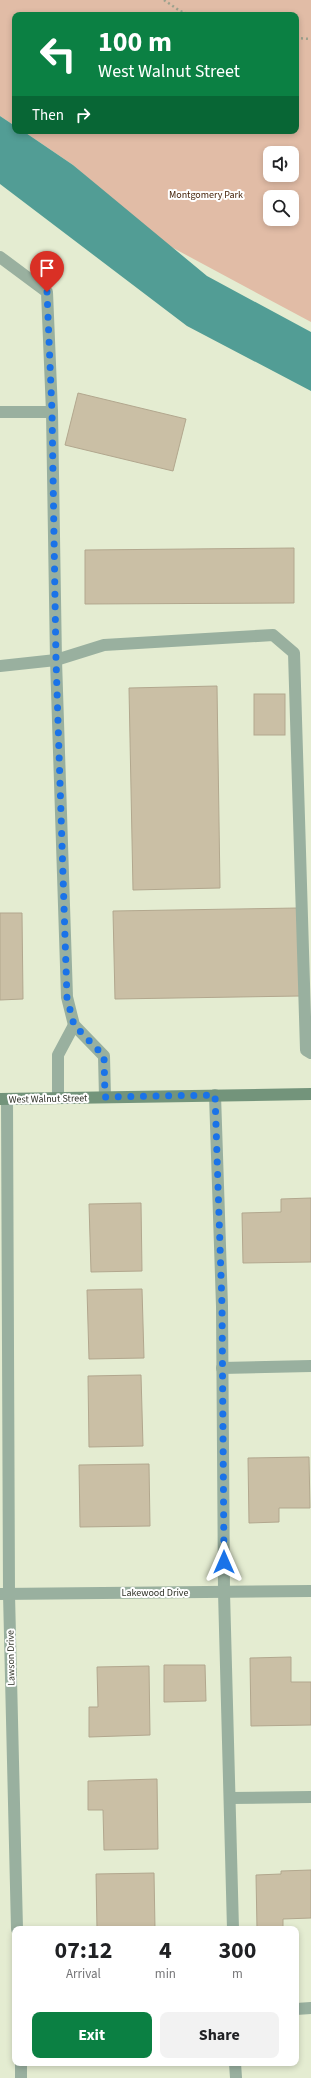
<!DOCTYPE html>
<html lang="en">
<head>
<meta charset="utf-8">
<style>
	body { margin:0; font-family:"Source Sans 3",sans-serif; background:#f2f2f2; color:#202124; height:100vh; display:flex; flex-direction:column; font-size:15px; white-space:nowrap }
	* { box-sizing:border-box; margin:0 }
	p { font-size:13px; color:#757577 }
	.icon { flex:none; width:22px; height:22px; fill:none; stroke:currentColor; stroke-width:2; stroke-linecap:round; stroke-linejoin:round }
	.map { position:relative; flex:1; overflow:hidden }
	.drawer { position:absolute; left:12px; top:1926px; width:287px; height:140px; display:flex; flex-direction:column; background:#fff; border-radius:8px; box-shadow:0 2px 6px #0003 }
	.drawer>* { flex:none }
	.guide { position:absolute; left:12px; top:12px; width:287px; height:122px; border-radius:8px; box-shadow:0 2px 6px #0003; background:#0b8043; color:#fff; overflow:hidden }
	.buttons { position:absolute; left:263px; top:146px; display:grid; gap:8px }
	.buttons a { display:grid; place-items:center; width:36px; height:36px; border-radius:8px; background:#fff; box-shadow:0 2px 6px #0003; font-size:20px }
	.pin { position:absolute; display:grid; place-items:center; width:34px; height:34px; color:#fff; margin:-41px -17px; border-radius:50% 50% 50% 0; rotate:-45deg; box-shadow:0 0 4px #0007 }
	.pin .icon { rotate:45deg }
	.me { position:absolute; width:44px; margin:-22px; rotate:0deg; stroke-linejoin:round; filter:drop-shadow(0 0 3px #0008) }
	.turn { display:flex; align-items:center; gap:14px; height:84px; padding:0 20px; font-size:18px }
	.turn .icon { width:52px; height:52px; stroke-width:2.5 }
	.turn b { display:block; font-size:28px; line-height:34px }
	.then { display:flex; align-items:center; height:38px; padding:0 20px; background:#0003; gap:8px; font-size:15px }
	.eta { display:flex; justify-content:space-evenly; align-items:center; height:68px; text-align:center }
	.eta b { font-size:24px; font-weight:700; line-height:28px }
	.action { display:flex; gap:8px; margin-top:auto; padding:8px 20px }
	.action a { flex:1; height:46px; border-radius:8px; background:#0b8043; color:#fff; font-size:16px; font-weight:700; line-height:46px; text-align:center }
	.action a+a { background:#f2f2f2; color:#202124 }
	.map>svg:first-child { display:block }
</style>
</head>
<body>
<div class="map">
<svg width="311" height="2078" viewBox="0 0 311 2078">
	<rect width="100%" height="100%" fill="#e4ecd1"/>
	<path fill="#e1bca6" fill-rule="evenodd" d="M0 0H311V322L162 242 73 165 23 131H296V15H15V126L0 116ZM270 153H292V175H270ZM270 197H292V219H270Z"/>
	<path fill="#529d95" d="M0 116 15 126V131H23L73 165 207 276 311 332V391L187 326 0 184Z"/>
	<g fill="#cabfa5" stroke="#b2a78e">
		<path d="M78 393 186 419 173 471 65 445Z"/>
		<path d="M294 548V603L85 604V550Z"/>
		<path d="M217 686 220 888 133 890 129 688Z"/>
		<rect x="254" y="694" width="31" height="41"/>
		<path d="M298 908 300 996 115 999 113 911Z"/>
		<path d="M0 913H22L23 999 0 1000Z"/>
		<path d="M311 1198V1262L243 1263 242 1213 281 1212V1199Z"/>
		<path d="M141 1203 142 1271 91 1272 89 1204Z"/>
		<path d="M142 1289 144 1358 89 1359 87 1290Z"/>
		<path d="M141 1375 143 1446 89 1447 88 1376Z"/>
		<path d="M309 1457 310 1508H279V1522L249 1523 248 1458Z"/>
		<path d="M149 1464 150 1526 80 1527 79 1465Z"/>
		<path d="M291 1657V1682H311V1725L251 1726 250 1658Z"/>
		<path d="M164 1665H205L206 1701 164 1702Z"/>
		<path d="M149 1666 150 1735 89 1737V1707H98L97 1667Z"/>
		<path d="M157 1779 158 1849 104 1850 103 1810H88V1781Z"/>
		<path d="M311 1870V1918L283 1919V1929H257L256 1875 281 1874V1871Z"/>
		<path d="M154 1873 155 1929H97L96 1874Z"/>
	</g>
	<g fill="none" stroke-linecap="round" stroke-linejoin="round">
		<g stroke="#9ba18d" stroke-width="2.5" stroke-dasharray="2 3" stroke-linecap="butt">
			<path d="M164 0 180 11 191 15"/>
			<path d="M296 38 311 39"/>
		</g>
		<g stroke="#99b09f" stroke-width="12">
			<path d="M0 257 47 292 52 412 56 660 67 997 74 1025 104 1056 105 1097"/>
			<path d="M0 412H52"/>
			<path d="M0 666 56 660 104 645 273 635 294 653 306 1050 311 1053"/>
			<path d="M215 1095 222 1306 224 1592 233 1929"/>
			<path d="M58 1098V1055L74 1025"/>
			<path d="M222 1368 311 1366"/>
			<path d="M230 1798 311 1797"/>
			<path d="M235 2063 236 2078"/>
		</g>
		<g stroke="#99b09f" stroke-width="12">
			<path d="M7 1099 9 1594 17 1929"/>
			<path d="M0 1594 311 1591"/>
			<path d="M296 2009 311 2008"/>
			<path d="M21 2063V2078"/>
		</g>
		<path stroke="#73947b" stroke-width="12" d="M0 1099 311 1094"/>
	</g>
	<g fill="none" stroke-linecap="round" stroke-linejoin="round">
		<path stroke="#1a73e8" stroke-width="7" stroke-dasharray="0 12.6" d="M47 292 52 412 56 660 67 998 74 1025 104 1056 105 1097 215 1095 222 1306 224 1562"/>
	</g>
	<g text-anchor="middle" stroke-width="4" stroke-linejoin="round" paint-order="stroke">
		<g font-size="10" fill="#452209" stroke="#fff">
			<text x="206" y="198">Montgomery Park</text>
		</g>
		<g font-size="10" fill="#303228" stroke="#fff">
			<text transform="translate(48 1098) rotate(-1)" y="4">West Walnut Street</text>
			<text x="155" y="1596">Lakewood Drive</text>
			<text transform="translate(10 1658) rotate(-91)" y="4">Lawson Drive</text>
		</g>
	</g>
</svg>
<div class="buttons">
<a><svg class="icon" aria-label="sound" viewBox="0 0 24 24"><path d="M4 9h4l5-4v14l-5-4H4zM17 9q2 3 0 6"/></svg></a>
<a><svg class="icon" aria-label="search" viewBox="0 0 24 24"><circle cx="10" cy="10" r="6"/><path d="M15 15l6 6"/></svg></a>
</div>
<div class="pin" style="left:47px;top:292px;background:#d93025"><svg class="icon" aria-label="arrive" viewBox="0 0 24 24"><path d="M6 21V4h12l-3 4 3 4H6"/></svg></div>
<svg class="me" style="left:224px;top:1562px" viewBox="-20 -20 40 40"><path d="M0-17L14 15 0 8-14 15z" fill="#1a73e8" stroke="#fff" stroke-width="4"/></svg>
<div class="guide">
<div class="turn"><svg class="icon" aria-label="left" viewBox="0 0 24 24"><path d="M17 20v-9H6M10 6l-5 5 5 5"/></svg><div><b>100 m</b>West Walnut Street</div></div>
<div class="then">Then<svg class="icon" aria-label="right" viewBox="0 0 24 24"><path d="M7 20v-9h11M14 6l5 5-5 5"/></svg></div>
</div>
<section class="drawer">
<div class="eta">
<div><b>07:12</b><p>Arrival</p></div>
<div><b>4</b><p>min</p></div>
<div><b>300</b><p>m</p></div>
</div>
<div class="action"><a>Exit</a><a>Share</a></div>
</section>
</div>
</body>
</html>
